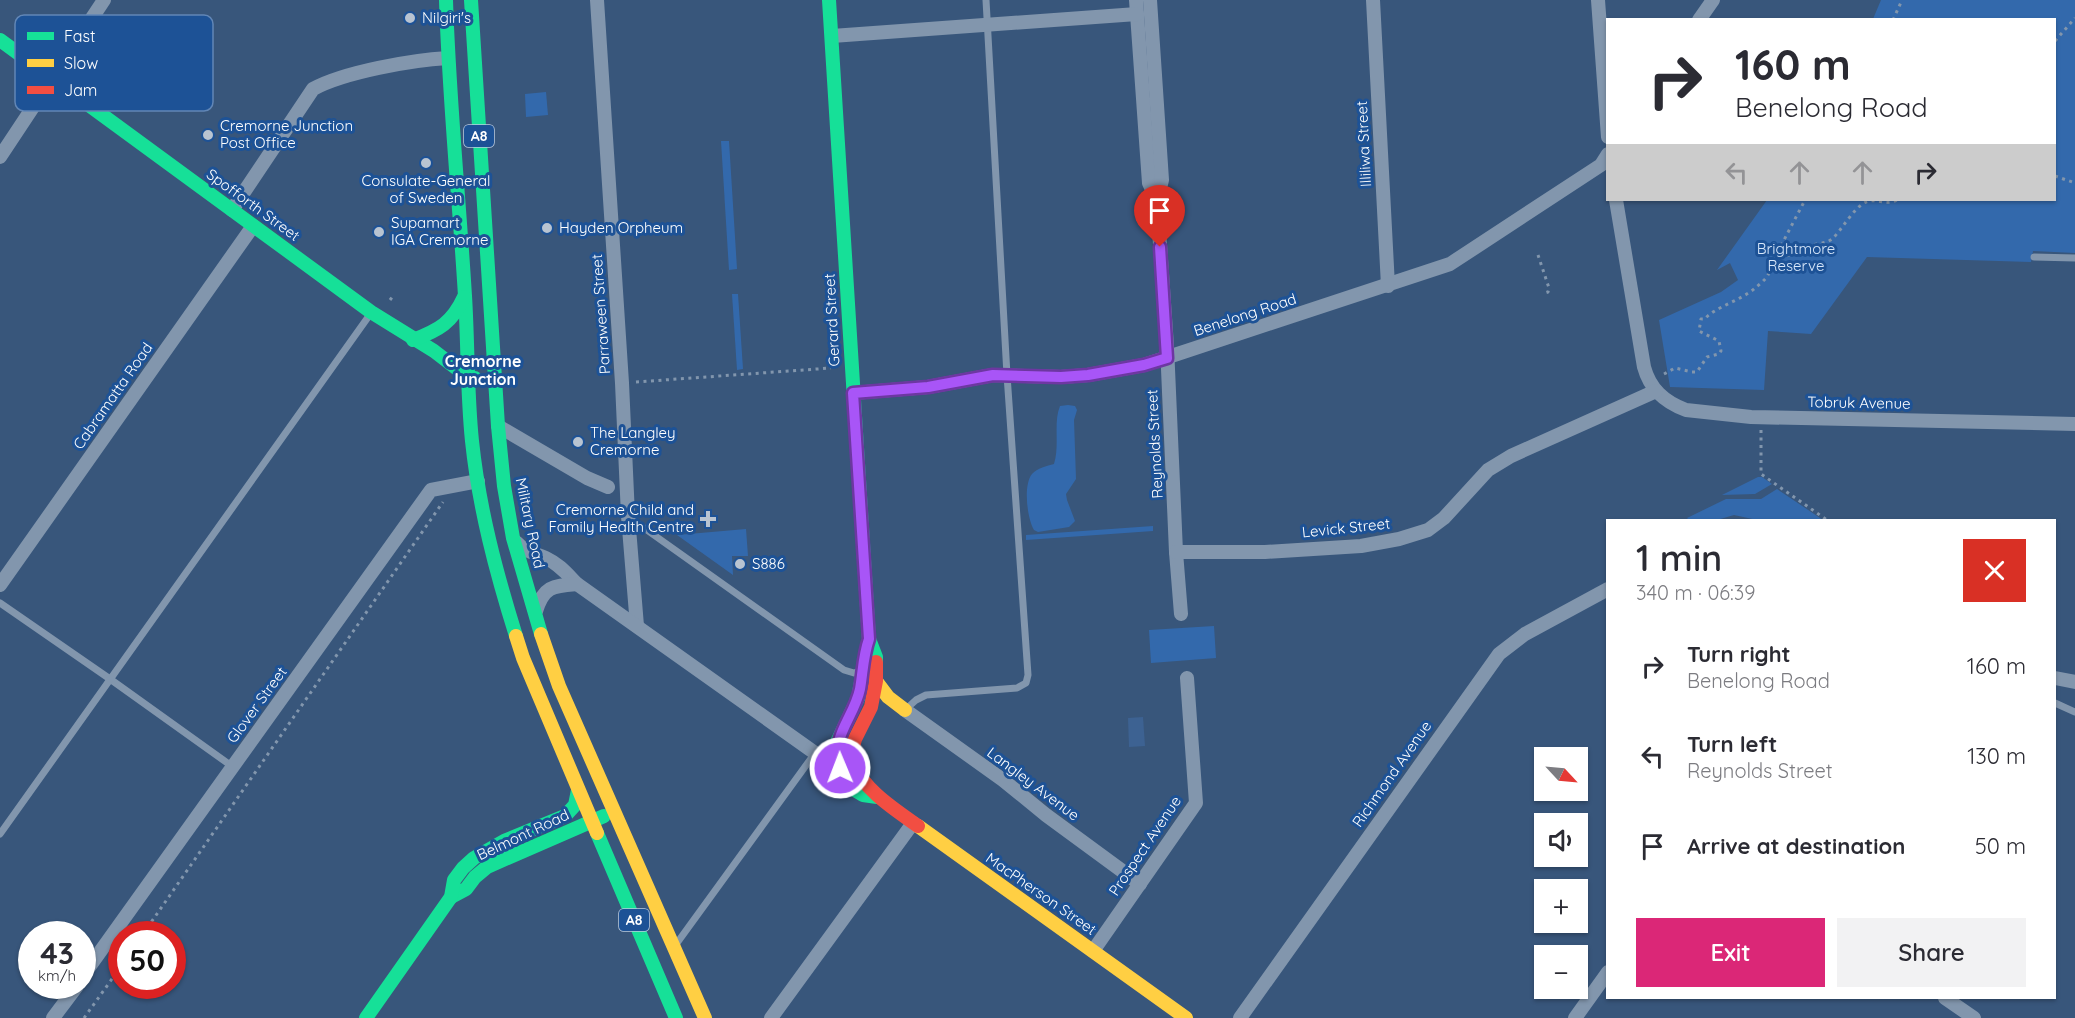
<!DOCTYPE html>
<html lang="en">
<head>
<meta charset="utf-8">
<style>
	body { margin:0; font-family:Quicksand,sans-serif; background:#f2f2f3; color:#2b2b33; height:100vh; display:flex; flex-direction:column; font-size:22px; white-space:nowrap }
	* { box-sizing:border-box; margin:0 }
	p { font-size:20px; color:#7c7c81 }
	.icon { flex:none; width:33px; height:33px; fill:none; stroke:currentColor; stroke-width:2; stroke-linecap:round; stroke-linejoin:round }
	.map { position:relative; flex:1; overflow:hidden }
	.side { position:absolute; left:1606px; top:519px; width:450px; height:480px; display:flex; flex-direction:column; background:#fff; border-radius:0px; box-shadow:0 2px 4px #0004 }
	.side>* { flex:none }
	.hud { position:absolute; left:1606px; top:18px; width:450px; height:183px; border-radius:0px; box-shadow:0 2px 4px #0004; background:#fff; color:#2b2b33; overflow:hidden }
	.needle { width:39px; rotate:116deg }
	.controls { position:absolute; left:1534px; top:747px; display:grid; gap:12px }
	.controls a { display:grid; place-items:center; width:54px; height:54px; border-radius:0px; background:#fff; box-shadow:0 2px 4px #0004; font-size:30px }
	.speed { position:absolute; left:18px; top:921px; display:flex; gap:12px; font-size:30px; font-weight:700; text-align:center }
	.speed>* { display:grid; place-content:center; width:78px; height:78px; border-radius:50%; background:#fff; box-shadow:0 2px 4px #0004; line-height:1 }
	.speed small { font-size:15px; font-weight:400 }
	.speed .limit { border:9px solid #d22; background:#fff; color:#111 }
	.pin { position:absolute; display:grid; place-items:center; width:51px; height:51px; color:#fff; margin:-62px -26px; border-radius:50% 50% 50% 0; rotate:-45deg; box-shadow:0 0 6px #0007 }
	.pin .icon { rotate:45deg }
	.me { position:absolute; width:66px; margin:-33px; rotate:359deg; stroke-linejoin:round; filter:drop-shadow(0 0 4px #0008) }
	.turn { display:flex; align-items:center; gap:21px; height:126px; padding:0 30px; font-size:27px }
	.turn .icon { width:78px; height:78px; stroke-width:2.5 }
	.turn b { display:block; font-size:42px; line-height:51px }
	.lanes { display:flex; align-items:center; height:57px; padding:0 30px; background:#0003; justify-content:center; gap:30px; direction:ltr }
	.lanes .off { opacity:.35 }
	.round { display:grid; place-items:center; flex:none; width:63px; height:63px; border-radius:0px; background:#f2f2f3 }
	.summary { display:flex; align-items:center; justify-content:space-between; height:102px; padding:0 30px }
	h1 { font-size:36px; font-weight:600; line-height:45px }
	.button { display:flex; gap:12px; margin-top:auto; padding:12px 30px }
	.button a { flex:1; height:69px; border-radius:0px; background:#db2777; color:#fff; font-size:24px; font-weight:600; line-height:69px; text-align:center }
	.button a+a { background:#f2f2f3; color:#2b2b33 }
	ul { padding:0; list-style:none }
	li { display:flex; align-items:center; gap:18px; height:90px; padding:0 30px }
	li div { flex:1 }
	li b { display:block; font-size:22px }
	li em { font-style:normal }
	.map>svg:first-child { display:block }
</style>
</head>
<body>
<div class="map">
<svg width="2075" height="1018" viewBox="0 0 2075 1018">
	<rect width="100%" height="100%" fill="#38567b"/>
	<g fill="#3369ac">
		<path d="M1881 0H2075V253L2033 251 2031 262 1867 257 1811 334 1768 331 1764 390 1670 387 1659 320 1721 292 1738 280 1730 263 1717 270 1767 200H2055V20L1873 19Z"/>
		<path d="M546 92 548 115 526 117 525 94Z"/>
		<path d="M721 141H729L737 269 729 270Z"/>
		<path d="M732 294H738L743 369 737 370Z"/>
		<path d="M1068 405 1075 406 1077 410 1074 420 1076 479 1066 494 1067 500 1075 521 1069 527 1038 532 1034 530C1027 518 1023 485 1032 474 1037 468 1047 466 1054 464 1060 445 1053 423 1060 406Z"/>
		<path d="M1758 477H1762L1772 484 1755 494 1722 495Z"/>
		<path d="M1777 489 1823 520H1757L1734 515 1717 520H1689L1687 518 1726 499H1761Z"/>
		<path d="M1153 526V531L1026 540V535Z"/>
		<path d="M746 529 748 556H732L733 575 677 535Z"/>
		<path d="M1214 626 1216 658 1151 663 1149 630Z"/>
	</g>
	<path fill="#3d6292" d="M1143 717 1145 746 1129 747 1128 718Z"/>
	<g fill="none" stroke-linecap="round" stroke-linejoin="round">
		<g stroke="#8296ad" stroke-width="3" stroke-dasharray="3 4.5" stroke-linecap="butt">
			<path d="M1893 20 1902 0"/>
			<path d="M2055 41 2075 18"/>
			<path d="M2055 176 2075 183"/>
			<path d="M1538 255 1549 288 1548 292 1545 293"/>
			<path d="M1774 259 1805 200"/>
			<path d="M390 300 393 296"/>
			<path d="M1664 374 1675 368 1692 372H1697L1707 357 1719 354 1721 351 1719 341 1699 331 1701 319H1705C1713 308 1742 300 1755 288 1759 285 1766 279 1768 275 1771 268 1769 263 1776 259 1780 256 1785 257 1789 255 1795 253 1800 249 1805 247 1814 243 1824 245 1832 239 1842 230 1854 207 1866 202 1877 198 1887 206 1897 200"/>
			<path d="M636 382 831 368"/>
			<path d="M1761 430V474L1827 520"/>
			<path d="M143 934 443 502"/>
			<path d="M84 1018 122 965"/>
		</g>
		<g stroke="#8296ad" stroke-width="7">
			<path d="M2034 257 2075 258"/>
			<path d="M630 518 844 670 854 673 860 671"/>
			<path d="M0 603 110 679 233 767"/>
			<path d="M2055 703 2075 712"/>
			<path d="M905 710 916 700 926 695 1017 688 1026 683 1028 675 1007 375 986 0"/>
			<path d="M0 834 371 313"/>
			<path d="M677 943 815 753"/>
		</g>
		<g stroke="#8296ad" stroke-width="14">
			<path d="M597 0 622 383 628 516 637 626"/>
			<path d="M1136 0 1149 183 1157 201"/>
			<path d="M1150 0 1162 180 1157 201 1167 346 1176 552 1181 614"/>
			<path d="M1373 0 1388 286"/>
			<path d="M1598 0 1608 137"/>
			<path d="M1699 20 1713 0"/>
			<path d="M832 36 1137 14"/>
			<path d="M0 157 104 0"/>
			<path d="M1616 200 1644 367C1650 389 1664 402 1686 410L1751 417 2075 424"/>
			<path d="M232 210 313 89C344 72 412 60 448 58"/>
			<path d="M853 393 928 387 993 375 1061 377 1088 375 1144 365 1450 264 1601 165 1608 154"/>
			<path d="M498 426 587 478 608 487"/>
			<path d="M516 542C525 552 535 553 546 558 559 564 568 575 577 584L815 753 828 760 837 759"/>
			<path d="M1176 552H1265L1361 546 1399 539 1428 530 1444 518 1488 470 1511 456 1656 391"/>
			<path d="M0 585 253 226"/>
			<path d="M536 611C544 586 553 586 577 584"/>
			<path d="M2055 678 2075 682"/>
			<path d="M905 710 1003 780 1046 815 1140 884"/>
			<path d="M1093 951 1196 803 1187 678"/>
			<path d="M82 977 431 490 478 481"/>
			<path d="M1945 998 1974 1018"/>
			<path d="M53 1018 77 986"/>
			<path d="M771 1018 913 823"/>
			<path d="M1240 1018 1499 654 1525 634 1608 589"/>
			<path d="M1575 1018 1608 972"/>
		</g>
		<g stroke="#16e098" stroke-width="14">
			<path d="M446 0C449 99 459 197 465 296 468 344 467 393 472 441 479 508 496 572 516 636"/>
			<path d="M471 0 498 426 504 486 513 538 541 634"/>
			<path d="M829 0 869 639 876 657V662"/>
			<path d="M0 40 371 312 434 351 469 378H475"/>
			<path d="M413 340C439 330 452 323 464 297"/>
			<path d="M869 639 858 698 838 740 836 755 844 777 853 789 863 795 877 797"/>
			<path d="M597 833 676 1018"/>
			<path d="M451 897 466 889 475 877 487 867 604 816"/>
			<path d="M366 1018 451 897 454 880 463 868 474 858 504 841 565 816 575 805 578 790"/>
		</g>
		<g stroke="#ffcf43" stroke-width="14">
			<path d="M541 634 559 686 705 1018"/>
			<path d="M516 636 523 658 597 833"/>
			<path d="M876 681 888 697 905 710"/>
			<path d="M918 826 1186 1018"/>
		</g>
		<path stroke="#f24e42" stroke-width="14" d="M876 662V681L871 707 855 739 850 759C864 790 891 807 918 826"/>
	</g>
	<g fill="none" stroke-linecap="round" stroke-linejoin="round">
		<defs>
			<path id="route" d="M840 768C830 736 854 718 860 689 863 672 863 656 869 639L853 393 928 387 993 375 1061 377 1088 375 1144 365 1167 358 1160 247"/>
		</defs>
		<use href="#route" stroke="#6d37a1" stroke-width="15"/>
		<use href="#route" stroke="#a855f7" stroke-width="10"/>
	</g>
	<g fill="#b9c4d1" stroke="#1d5296" stroke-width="2">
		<circle cx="410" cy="18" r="6"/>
		<circle cx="208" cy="135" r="6"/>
		<circle cx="426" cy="163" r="6"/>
		<circle cx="547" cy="228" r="6"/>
		<circle cx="379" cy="232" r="6"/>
		<circle cx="578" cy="442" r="6"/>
		<path d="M705 510h6v6h6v6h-6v6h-6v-6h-6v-6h6z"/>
		<circle cx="740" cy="564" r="6"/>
	</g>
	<g text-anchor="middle" stroke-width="6" stroke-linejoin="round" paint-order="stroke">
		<g fill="#1d5296" stroke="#bbcbe0" stroke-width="1.5">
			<rect x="464" y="125" width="30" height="22" rx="4.5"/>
			<rect x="619" y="909" width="30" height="22" rx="4.5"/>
		</g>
		<g font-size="14" font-weight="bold" fill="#fff">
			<text x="479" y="141">A8</text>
			<text x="634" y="925">A8</text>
		</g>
		<g font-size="15" fill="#fff" stroke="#1d5296" text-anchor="start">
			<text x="422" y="23">Nilgiri's</text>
			<text x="220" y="131">Cremorne Junction<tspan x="220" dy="17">Post Office</tspan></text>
			<text x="426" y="186" text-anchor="middle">Consulate-General<tspan x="426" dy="17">of Sweden</tspan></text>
			<text x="391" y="228">Supamart<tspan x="391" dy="17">IGA Cremorne</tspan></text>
			<text x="559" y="233">Hayden Orpheum</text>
			<text x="590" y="438">The Langley<tspan x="590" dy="17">Cremorne</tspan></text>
			<text x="694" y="515" text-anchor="end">Cremorne Child and<tspan x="694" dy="17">Family Health Centre</tspan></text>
			<text x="752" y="569">S886</text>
		</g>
		<g font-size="15" fill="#fff" stroke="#1d5296">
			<text transform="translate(1364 144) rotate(-93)" y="5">Illiliwa Street</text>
			<text transform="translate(253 205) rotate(36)" y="5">Spofforth Street</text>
			<text transform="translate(601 314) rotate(-94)" y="5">Parraween Street</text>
			<text transform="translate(1245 315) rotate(-18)" y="5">Benelong Road</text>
			<text transform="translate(832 320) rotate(-93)" y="5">Gerard Street</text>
			<text transform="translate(113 396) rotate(-55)" y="5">Cabramatta Road</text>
			<text transform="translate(1859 403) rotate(1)" y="5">Tobruk Avenue</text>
			<text transform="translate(1155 444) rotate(-93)" y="5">Reynolds Street</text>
			<text transform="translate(530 523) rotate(78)" y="5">Military Road</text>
			<text transform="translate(1346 528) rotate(-6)" y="5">Levick Street</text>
			<text transform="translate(257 705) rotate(-54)" y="5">Glover Street</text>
			<text transform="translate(1392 774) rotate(-55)" y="5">Richmond Avenue</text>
			<text transform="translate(1033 784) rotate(37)" y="5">Langley Avenue</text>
			<text transform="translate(523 835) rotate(-25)" y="5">Belmont Road</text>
			<text transform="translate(1145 846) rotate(-56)" y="5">Prospect Avenue</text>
			<text transform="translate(1041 894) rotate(35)" y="5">MacPherson Street</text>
		</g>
		<g font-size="15" fill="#d8e8fb" stroke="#1d5296">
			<text x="1796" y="254">Brightmore<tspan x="1796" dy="17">Reserve</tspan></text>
		</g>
		<g font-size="16" font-weight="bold" fill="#fff" stroke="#1d5296">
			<text x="483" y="367">Cremorne<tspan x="483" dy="18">Junction</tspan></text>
		</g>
	</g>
	<rect x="15" y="15" width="198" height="96" rx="9" fill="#1d5296" stroke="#6186b6" stroke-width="1.5"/>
	<rect x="27" y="32" width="27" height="8" fill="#16e098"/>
	<rect x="27" y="59" width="27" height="8" fill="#ffcf43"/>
	<rect x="27" y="86" width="27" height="8" fill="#f24e42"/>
	<g font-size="16" fill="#fff">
		<text x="64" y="42">Fast</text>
		<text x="64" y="69">Slow</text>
		<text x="64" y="96">Jam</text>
	</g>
</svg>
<div class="controls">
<a><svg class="needle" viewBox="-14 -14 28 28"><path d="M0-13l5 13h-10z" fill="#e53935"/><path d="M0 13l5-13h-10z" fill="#7c7c81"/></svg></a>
<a><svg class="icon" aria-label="sound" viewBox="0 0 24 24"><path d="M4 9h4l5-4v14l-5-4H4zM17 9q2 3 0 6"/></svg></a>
<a>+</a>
<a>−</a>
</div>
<div class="speed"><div>43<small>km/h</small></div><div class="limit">50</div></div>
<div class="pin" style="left:1160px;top:247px;background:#d93025"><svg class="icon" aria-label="arrive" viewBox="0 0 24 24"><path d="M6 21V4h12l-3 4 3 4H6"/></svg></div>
<svg class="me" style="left:840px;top:768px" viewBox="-20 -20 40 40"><circle r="17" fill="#a855f7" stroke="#fff" stroke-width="3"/><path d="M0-11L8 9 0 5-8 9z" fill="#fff"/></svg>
<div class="hud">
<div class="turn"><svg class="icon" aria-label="right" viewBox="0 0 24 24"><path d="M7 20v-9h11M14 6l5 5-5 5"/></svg><div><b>160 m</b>Benelong Road</div></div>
<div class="lanes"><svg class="icon off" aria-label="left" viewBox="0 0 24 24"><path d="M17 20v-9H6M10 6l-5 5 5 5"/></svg><svg class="icon off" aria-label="ahead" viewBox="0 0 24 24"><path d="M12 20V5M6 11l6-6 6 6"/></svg><svg class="icon off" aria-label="ahead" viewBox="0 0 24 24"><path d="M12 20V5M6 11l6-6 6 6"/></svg><svg class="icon" aria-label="right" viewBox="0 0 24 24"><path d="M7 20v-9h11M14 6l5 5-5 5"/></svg></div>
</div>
<section class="side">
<div class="summary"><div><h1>1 min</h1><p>340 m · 06:39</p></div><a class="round" style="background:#d93025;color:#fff"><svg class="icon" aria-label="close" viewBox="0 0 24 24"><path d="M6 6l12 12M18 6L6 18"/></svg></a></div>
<ul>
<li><svg class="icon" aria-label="right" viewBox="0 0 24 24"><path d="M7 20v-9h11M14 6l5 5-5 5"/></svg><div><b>Turn right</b><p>Benelong Road</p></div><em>160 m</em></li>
<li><svg class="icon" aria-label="left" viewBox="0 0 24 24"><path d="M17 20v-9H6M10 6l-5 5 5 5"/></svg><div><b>Turn left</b><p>Reynolds Street</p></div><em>130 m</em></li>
<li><svg class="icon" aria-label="arrive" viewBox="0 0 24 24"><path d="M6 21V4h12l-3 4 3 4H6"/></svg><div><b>Arrive at destination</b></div><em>50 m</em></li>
</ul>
<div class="button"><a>Exit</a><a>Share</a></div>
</section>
</div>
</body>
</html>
